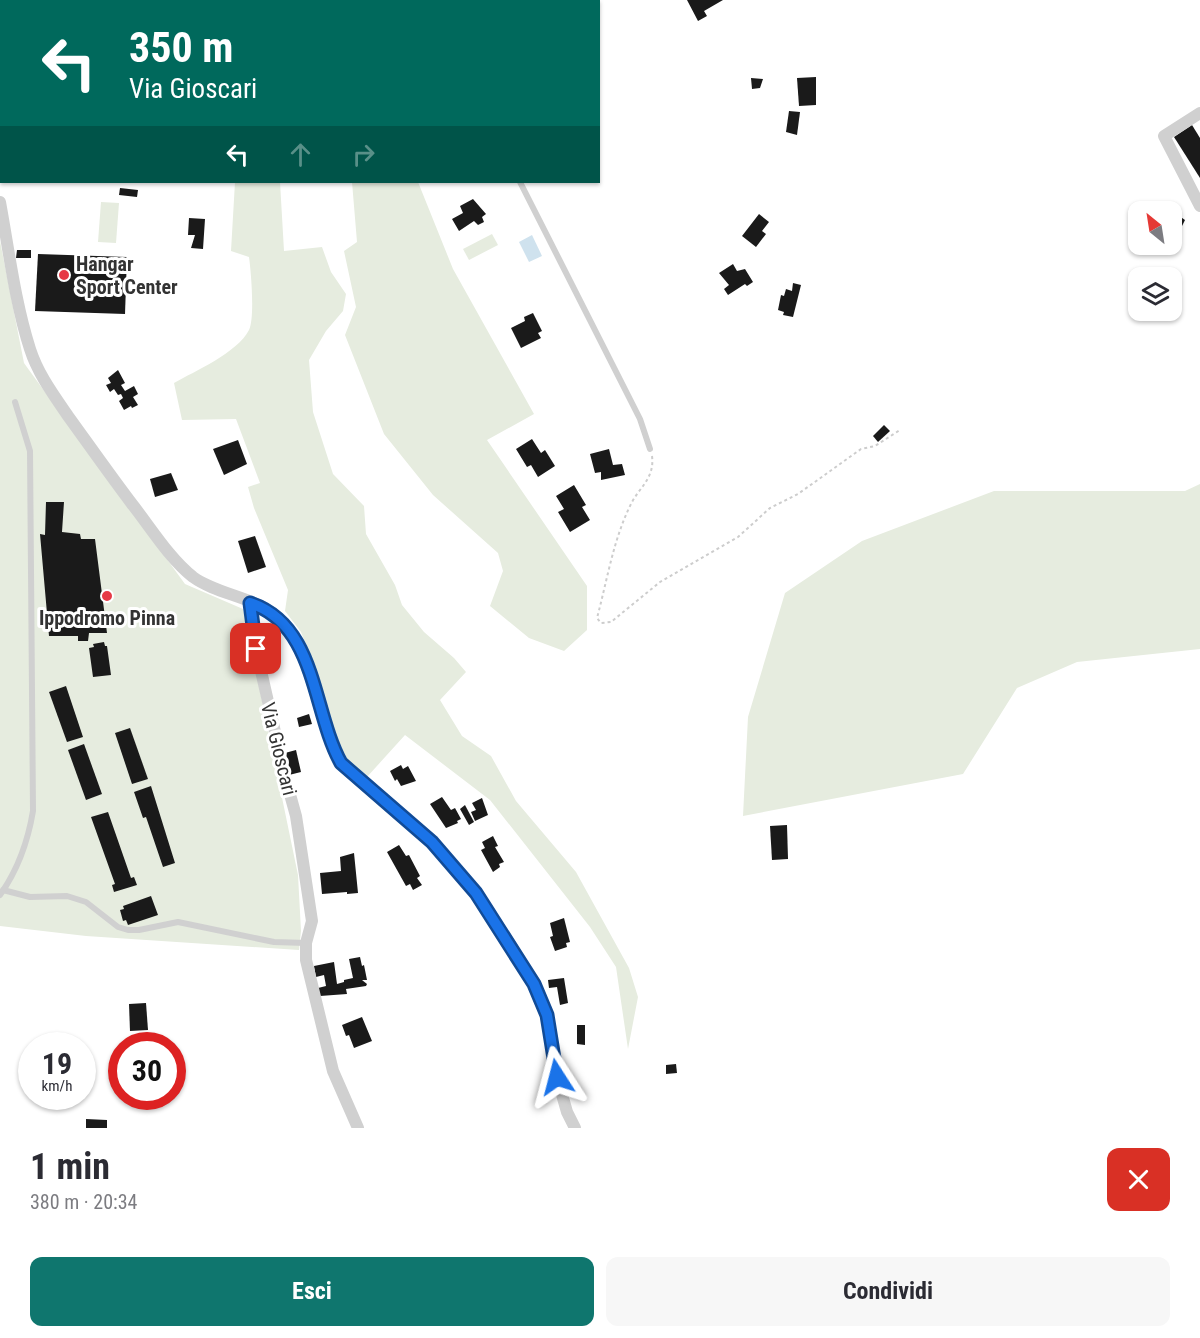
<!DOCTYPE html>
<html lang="it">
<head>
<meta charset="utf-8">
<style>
	body { margin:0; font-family:"Roboto Condensed",sans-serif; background:#f7f7f7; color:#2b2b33; height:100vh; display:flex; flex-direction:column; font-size:22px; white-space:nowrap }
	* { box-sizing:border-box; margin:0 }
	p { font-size:20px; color:#7c7c81 }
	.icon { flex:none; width:33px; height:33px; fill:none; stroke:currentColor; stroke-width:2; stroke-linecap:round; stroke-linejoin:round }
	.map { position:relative; height:1128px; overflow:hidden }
	.panel { display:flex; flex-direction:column; background:#fff; flex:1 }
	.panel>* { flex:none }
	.banner { position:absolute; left:0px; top:0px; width:600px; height:183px; box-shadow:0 2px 4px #0004; background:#00695c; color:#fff; overflow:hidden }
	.needle { width:39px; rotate:330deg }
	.tools { position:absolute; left:1128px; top:201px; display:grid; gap:12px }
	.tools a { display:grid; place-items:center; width:54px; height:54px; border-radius:12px; background:#fff; box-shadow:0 2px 4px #0004; font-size:30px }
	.speed { position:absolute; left:18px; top:1032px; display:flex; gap:12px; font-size:30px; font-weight:700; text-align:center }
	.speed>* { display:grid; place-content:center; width:78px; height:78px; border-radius:50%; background:#fff; box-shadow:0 2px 4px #0004; line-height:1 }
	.speed small { font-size:15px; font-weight:400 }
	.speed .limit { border:9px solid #d22; background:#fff; color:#111 }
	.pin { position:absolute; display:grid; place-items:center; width:51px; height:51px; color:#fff; margin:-26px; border-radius:12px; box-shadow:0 3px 9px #0006 }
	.me { position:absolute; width:66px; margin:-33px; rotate:351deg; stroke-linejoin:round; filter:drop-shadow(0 0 4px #0008) }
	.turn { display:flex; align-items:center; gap:21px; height:126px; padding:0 30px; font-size:27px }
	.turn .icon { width:78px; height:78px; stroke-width:2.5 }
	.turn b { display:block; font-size:42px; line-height:51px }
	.lanes { display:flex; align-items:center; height:57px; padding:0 30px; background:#0003; justify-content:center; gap:30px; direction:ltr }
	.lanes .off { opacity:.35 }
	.round { display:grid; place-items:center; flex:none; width:63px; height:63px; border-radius:12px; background:#f7f7f7 }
	.summary { display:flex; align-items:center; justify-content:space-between; height:102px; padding:0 30px }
	h1 { font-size:36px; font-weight:700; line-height:45px }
	.button { display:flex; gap:12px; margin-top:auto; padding:12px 30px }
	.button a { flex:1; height:69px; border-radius:12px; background:#0f766e; color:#fff; font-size:24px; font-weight:700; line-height:69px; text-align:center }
	.button a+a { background:#f7f7f7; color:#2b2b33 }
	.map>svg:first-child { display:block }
</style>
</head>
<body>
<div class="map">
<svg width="1200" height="1128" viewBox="0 0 1200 1128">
	<rect width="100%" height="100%" fill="#fff"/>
	<g fill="#e6ecdf">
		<path d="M235 182H280L284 251 322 247 331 272 346 294 343 311 326 331 309 360 313 412 333 474 364 506 366 534 395 585 402 605 424 632 454 658 466 672 440 700 462 736 491 756 516 801 576 872 629 968 638 997 628 1049 616 967 590 927 490 800 405 735 367 777 345 759 328 726 315 668 301 632 285 611 288 590 254 508 248 487 260 483 236 419 182 420 174 383C195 371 237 353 249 330 255 318 251 271 249 257L231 251Z"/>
		<path d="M352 182H418L453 269 534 414 487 440 587 586V630L564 651 529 638 490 606 503 571 498 553 433 495 384 434 345 335 356 307 344 251 357 242Z"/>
		<path d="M101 202 119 203 116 243 98 242Z"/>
		<path d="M492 234 498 245 469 260 463 249Z"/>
		<path d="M0 241 24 363 29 370 185 584 243 609 298 875 301 931 299 950 86 936 0 926Z"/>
		<path d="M1200 484V649L1077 662 1017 688 963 774 743 816 748 717 785 593 862 541 994 491H1185Z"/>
	</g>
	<path fill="#cfe2ee" d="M532 235 542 256 529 262 519 242Z"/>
	<g fill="#1a1a1a">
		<path d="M687 0H723L704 11 707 16 698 21Z"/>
		<path d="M816 77V105L799 106 797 78Z"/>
		<path d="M751 78 763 79 760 88 752 89Z"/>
		<path d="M789 111 800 112 797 135 786 132Z"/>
		<path d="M1192 125 1200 138V178L1174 137Z"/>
		<path d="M120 188 138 190 137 197 119 195Z"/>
		<path d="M473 199 486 214 482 217 484 222 478 225 474 221 459 231 452 219 463 213 460 206Z"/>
		<path d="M1172 211 1185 220 1177 236 1175 234 1172 241Z"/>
		<path d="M759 214 769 222 762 231 766 234 756 247 742 236Z"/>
		<path d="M189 218 205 219 203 249 191 248 195 235H188Z"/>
		<path d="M17 250H31V258H16Z"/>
		<path d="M38 254 127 257 125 314 35 311Z"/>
		<path d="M733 264 737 271 745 269 753 282 747 286 745 284 728 295 724 289 729 285 719 273Z"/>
		<path d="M793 283 801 285 793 317 783 315 784 312 778 310 781 295 784 296 786 289 792 291Z"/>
		<path d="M533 313 542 331 538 333 541 338 521 348 511 328 525 321 524 317Z"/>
		<path d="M118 370 125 383 121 385 125 391 134 386 138 394 133 397 138 405 132 408 131 406 124 410 119 401 123 398 121 394 118 395 114 389 110 392 106 385 111 383 108 378Z"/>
		<path d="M884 425 890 431 878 442 873 436Z"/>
		<path d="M532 439 541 453 545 450 555 466 538 477 531 465 527 467 516 449Z"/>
		<path d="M238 440 247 464 224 475 213 449Z"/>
		<path d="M609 449 613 465 622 464 625 475 601 480V472L595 473 590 454Z"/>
		<path d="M171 473 178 490 155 497 150 479Z"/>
		<path d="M574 485 586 505 582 507 590 520 570 532 558 512 564 509 556 496Z"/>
		<path d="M46 502H64L62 532 80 534 81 539H95L107 633H89L88 641H78V636H49L40 534 45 535Z"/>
		<path d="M255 536 266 567 248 573 238 541Z"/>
		<path d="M104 642 105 646H107L111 675 93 677 89 648 94 647 93 644Z"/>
		<path d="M66 686 83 737 67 742 49 692Z"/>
		<path d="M309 714 312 724 299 727 297 718Z"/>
		<path d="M130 728 148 779 132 784 115 733Z"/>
		<path d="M84 744 102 794 86 800 68 750Z"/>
		<path d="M296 750 301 772 289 775 285 753Z"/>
		<path d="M401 765 403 769 408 766 416 781 401 786 397 779 395 781 390 771Z"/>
		<path d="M151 786 175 863 163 867 146 817 143 818 134 792Z"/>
		<path d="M442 797 451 810 455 808 461 819 457 821 458 823 446 828 430 804Z"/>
		<path d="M482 798 488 815 475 821 471 812 476 810 472 803Z"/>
		<path d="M465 805 474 822 469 825 460 809Z"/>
		<path d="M108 812 131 878 134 877 137 885 114 892 112 885 115 884 91 817Z"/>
		<path d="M787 825 788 859 772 860 770 826Z"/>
		<path d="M493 836 498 846 495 847 504 862 499 864 500 867 493 872 481 850 485 848 482 842Z"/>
		<path d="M399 845 406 856 409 855 420 876 417 878 422 885 413 890 410 884 406 886 387 852Z"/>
		<path d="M354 853 358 893 347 894V892L322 894 320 873 341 871 340 857Z"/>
		<path d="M151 896 158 915 128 925 126 920 123 921 120 910 124 909 123 906Z"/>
		<path d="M564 918 570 942 566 943 567 947 555 951 550 937 553 936 550 923Z"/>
		<path d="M360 957 362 966 364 965 367 980H362L367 984 366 986 346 989 347 994 320 996 318 988 326 986 324 975 316 977 314 966 334 962 337 984 344 982V980L353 978 349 959Z"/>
		<path d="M564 978 568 1003 560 1005 557 987 549 988 548 980Z"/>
		<path d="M146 1003 148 1030 130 1031 129 1004Z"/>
		<path d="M362 1017 372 1041 354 1048 349 1035 346 1036 342 1025Z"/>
		<path d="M577 1025H585V1045L577 1044Z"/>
		<path d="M676 1064 677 1073 666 1074V1065Z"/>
		<path d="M86 1119 107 1120V1128H86Z"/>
	</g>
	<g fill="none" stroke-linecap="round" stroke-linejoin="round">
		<path stroke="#cdcdcd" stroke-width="2" stroke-dasharray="3 3" stroke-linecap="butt" d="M652 456C655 479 638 488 630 506 613 541 607 581 597 618L601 623 611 622 660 582 738 537 770 508 798 494 861 449 875 446 900 430"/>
		<g stroke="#d0d0d0" stroke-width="6">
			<path d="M429 0 430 2"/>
			<path d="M520 182 640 419 650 449"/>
			<path d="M3 890 30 897 67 896 86 902 118 927 128 930H139L178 922 274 942 306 943"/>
			<path d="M0 895C17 871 28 841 33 811L30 451 15 402"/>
		</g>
		<g stroke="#d0d0d0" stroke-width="12">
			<path d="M1200 113 1164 136 1200 206"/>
			<path d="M0 202C9 251 15 302 30 349 38 374 53 394 68 416 89 445 110 475 132 504 151 528 169 558 193 577 219 596 261 597 282 622 317 665 315 717 341 763L432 842 476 893 510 944 534 984 547 1015 557 1077 567 1112 575 1128"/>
			<path d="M250 603 256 649 286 780 296 816 312 921 306 943V960L333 1071 358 1128"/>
		</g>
	</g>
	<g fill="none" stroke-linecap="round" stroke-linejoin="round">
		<defs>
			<path id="route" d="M256 649 250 603C317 625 312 711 341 763L432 842 476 893 534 984 547 1015 557 1077"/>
		</defs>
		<use href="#route" stroke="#114b97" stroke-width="15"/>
		<use href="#route" stroke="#1a73e8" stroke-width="10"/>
	</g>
	<g fill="#e63946" stroke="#fff" stroke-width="2">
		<circle cx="64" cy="275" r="6"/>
		<circle cx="107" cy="596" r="6"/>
	</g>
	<g text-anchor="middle" stroke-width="6" stroke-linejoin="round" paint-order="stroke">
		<g font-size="20" font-weight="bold" fill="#333" stroke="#fff" text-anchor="start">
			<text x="76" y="271">Hangar<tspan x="76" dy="23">Sport Center</tspan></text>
			<text x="107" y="625" text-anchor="middle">Ippodromo Pinna</text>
		</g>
		<g font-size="20" fill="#333" stroke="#fff">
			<text transform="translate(279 749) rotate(76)" y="7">Via Gioscari</text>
		</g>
	</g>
</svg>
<div class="tools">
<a><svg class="needle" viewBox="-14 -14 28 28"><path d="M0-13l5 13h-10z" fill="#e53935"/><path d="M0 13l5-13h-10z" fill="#7c7c81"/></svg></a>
<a><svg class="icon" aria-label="layers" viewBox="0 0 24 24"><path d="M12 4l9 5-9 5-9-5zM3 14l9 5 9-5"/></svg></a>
</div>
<div class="speed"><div>19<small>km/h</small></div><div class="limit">30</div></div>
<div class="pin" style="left:256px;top:649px;background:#d93025"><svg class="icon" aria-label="arrive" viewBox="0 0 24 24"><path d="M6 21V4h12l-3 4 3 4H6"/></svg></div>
<svg class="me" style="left:557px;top:1077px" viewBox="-20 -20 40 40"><path d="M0-17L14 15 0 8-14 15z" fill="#1a73e8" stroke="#fff" stroke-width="4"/></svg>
<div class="banner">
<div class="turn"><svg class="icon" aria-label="left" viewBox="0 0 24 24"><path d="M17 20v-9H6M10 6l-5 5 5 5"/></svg><div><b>350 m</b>Via Gioscari</div></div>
<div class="lanes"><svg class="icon" aria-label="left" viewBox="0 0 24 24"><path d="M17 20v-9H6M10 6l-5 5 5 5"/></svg><svg class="icon off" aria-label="ahead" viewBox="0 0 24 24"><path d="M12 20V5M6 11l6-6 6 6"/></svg><svg class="icon off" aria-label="right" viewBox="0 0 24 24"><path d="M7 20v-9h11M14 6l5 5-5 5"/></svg></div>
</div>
</div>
<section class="panel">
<div class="summary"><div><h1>1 min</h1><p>380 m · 20:34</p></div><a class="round" style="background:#d93025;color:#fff"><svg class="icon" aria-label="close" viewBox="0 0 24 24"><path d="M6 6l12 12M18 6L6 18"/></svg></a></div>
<div class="button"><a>Esci</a><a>Condividi</a></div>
</section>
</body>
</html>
